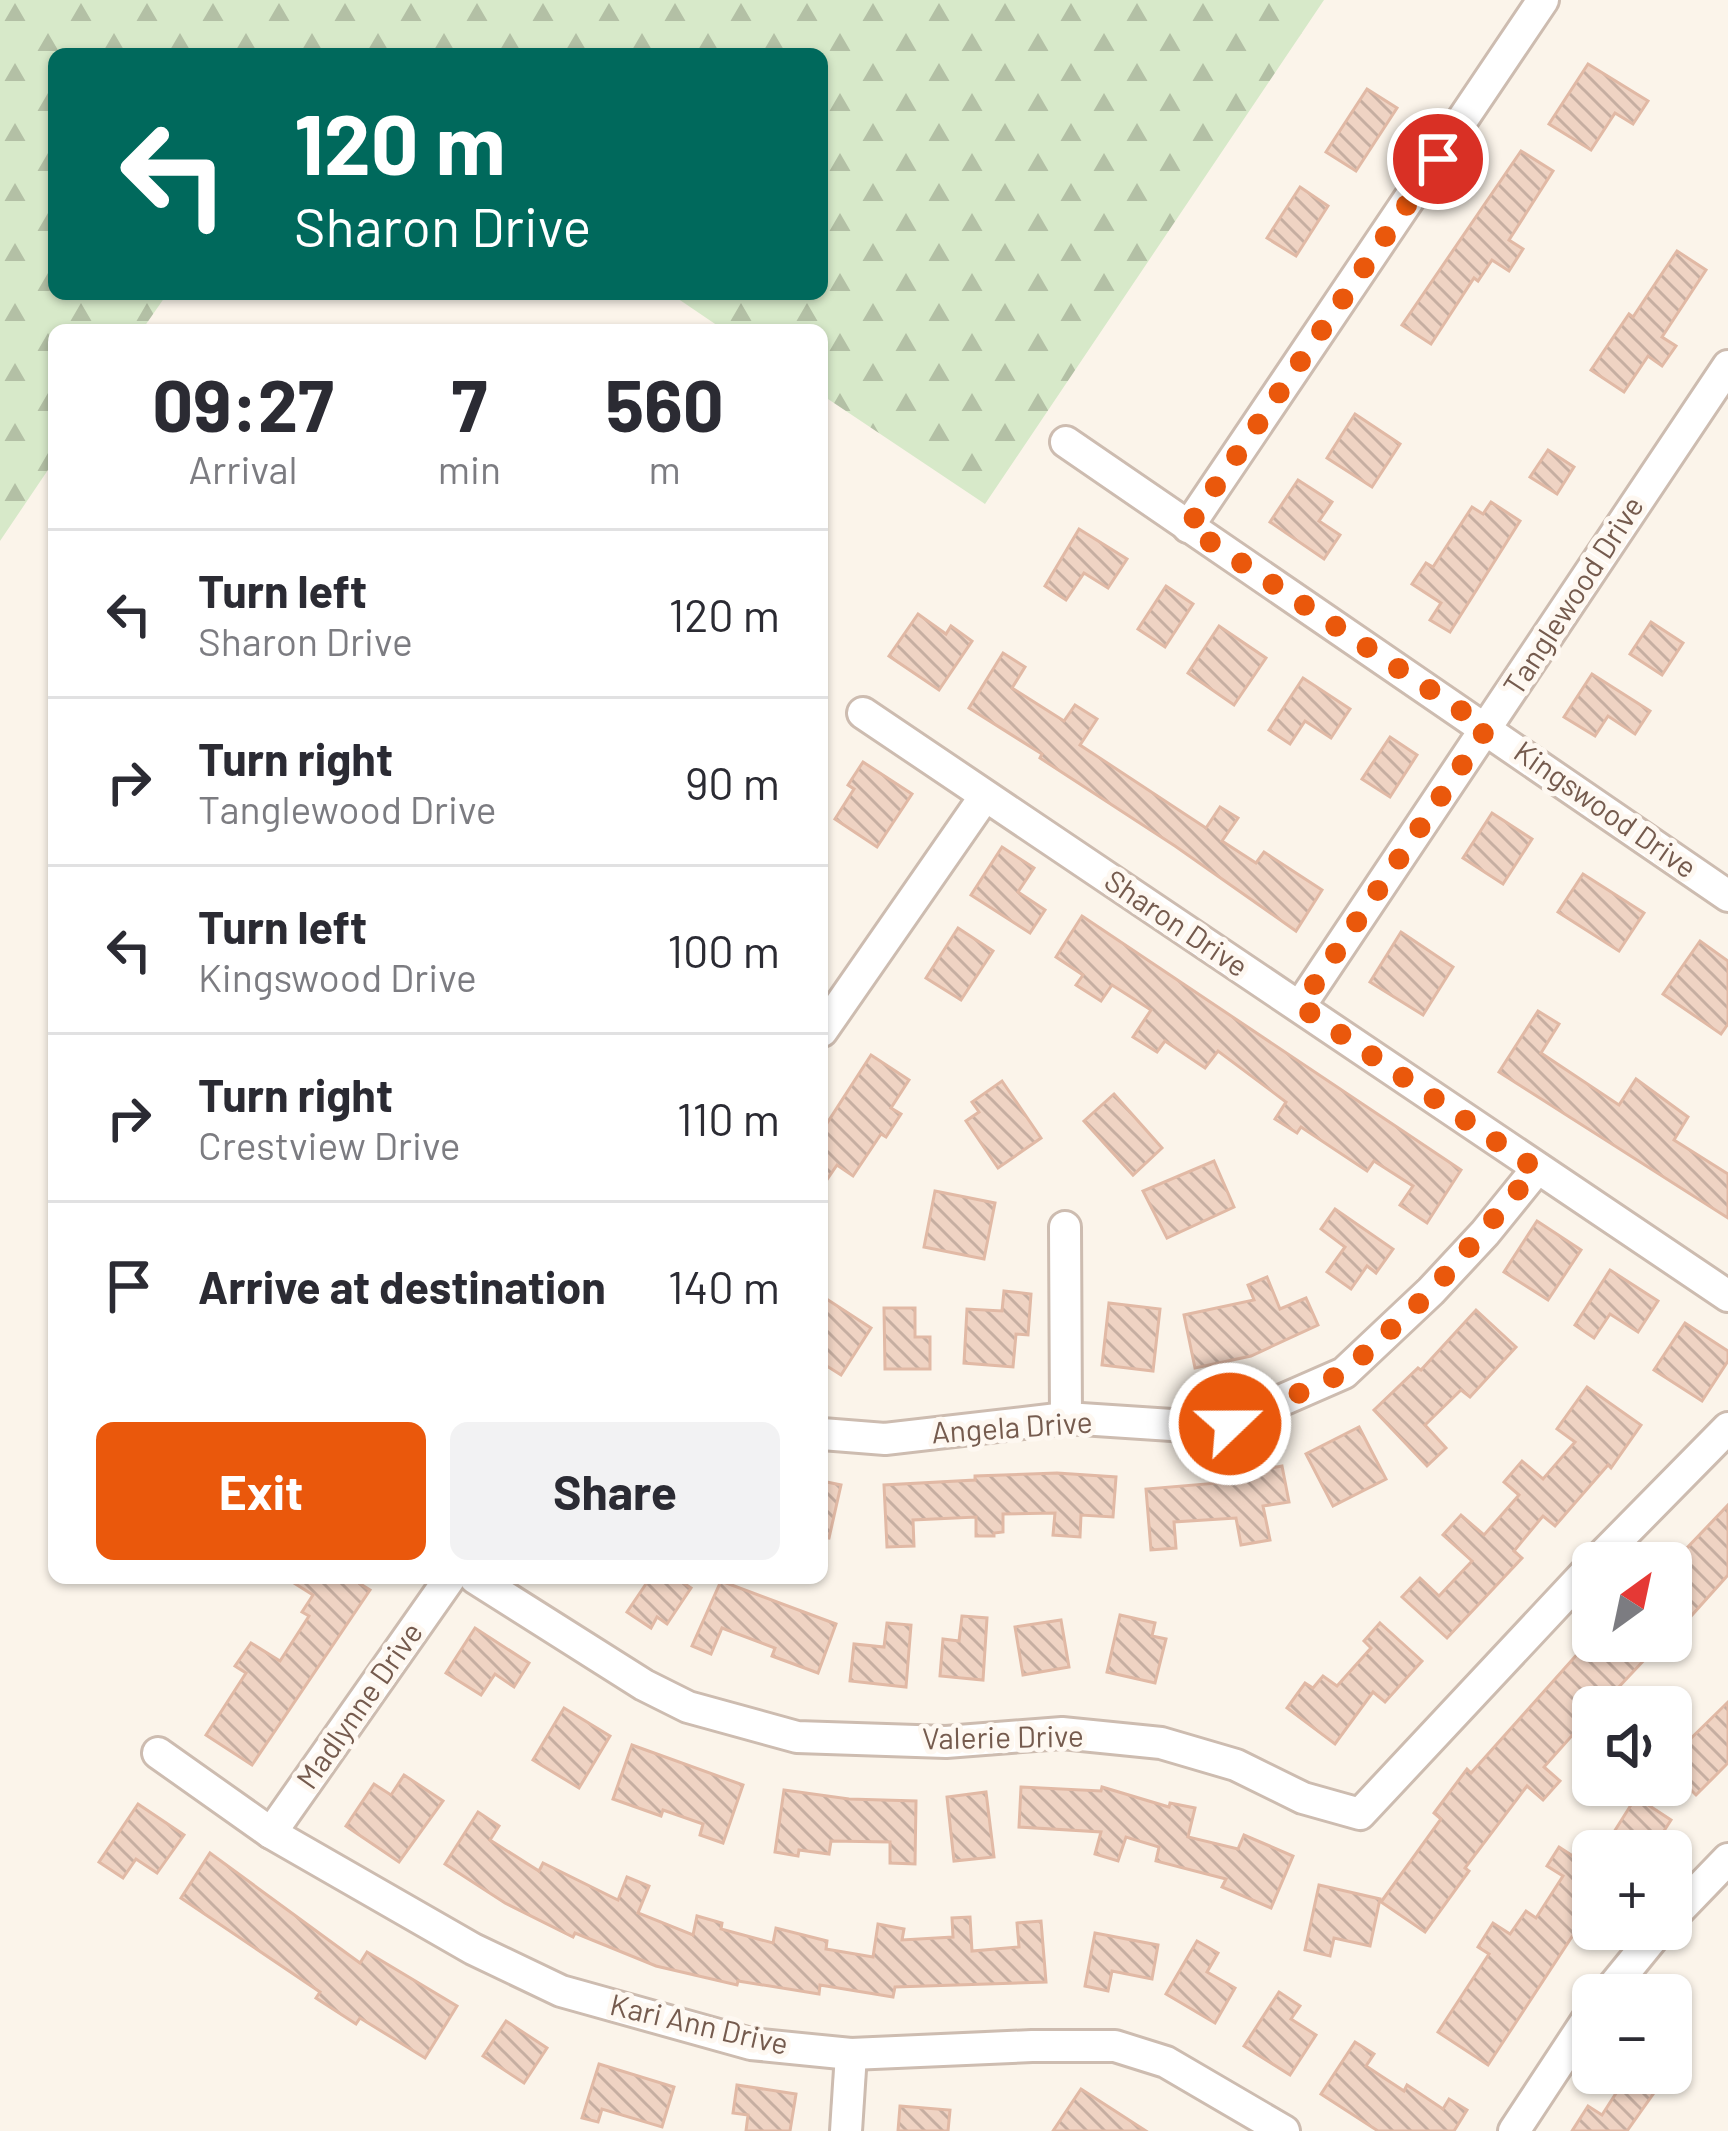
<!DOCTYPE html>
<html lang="en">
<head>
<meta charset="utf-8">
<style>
	body { margin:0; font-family:Barlow,sans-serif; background:#f2f2f3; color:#2b2b33; height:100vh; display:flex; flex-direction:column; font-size:45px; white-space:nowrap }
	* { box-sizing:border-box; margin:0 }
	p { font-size:39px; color:#7c7c81 }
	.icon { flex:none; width:66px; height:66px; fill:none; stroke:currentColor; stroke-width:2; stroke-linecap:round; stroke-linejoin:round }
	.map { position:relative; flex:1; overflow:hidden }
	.panel { position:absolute; left:48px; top:324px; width:780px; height:1260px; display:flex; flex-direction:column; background:#fff; border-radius:18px; box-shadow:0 3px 9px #0004 }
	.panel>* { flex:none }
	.guide { position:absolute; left:48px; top:48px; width:780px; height:252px; border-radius:18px; box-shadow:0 3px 9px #0004; background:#00695c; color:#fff; overflow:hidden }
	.needle { width:78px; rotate:33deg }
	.tools { position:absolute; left:1572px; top:1542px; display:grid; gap:24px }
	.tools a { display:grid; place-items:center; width:120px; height:120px; border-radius:18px; background:#fff; box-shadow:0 3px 9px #0004; font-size:60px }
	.pin { position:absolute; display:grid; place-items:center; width:102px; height:102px; color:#fff; margin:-51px; border:6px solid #fff; border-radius:50%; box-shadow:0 3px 12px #0007 }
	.me { position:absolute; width:132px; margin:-66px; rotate:68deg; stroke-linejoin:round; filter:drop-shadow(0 0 9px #0008) }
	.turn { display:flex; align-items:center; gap:42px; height:252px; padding:0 48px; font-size:54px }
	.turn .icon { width:156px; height:156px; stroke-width:2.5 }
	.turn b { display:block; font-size:84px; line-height:102px }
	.eta { display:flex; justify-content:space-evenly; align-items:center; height:204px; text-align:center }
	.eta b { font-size:72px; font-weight:700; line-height:84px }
	.button { display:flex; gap:24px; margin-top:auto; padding:24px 48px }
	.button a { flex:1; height:138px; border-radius:18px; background:#ea580c; color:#fff; font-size:48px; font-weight:700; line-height:138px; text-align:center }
	.button a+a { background:#f2f2f3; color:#2b2b33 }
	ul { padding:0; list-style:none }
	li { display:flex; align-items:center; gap:36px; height:168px; padding:0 48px; border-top:3px solid #e1e1e2 }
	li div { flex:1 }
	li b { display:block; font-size:45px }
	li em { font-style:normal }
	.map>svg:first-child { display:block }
</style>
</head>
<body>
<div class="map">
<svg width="1728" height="2131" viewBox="0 0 1728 2131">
	<defs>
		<pattern id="forest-firs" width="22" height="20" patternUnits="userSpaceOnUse" patternTransform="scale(3)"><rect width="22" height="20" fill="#d7e9c9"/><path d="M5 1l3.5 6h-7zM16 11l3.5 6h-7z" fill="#b3c0a5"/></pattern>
		<pattern id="building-back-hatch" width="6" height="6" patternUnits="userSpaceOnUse" patternTransform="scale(3)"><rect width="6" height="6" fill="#efd3c3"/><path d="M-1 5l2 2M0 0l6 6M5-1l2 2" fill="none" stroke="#c6aea1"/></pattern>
	</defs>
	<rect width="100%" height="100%" fill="#fbf4ea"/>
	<path fill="url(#forest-firs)" d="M0 0H1324L985 504 822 395V330H724L671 294H822V54H54V294H167L142 330H54V461L0 541Z"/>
	<g fill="url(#building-back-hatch)" stroke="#e1b9a5" stroke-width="3">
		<path d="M1588 64 1648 101 1633 124 1615 113 1591 150 1549 124Z"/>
		<path d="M1367 89 1397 108 1356 171 1326 152Z"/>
		<path d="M1521 151 1553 171 1509 240 1523 249 1509 271 1492 260 1478 281 1474 278 1431 344 1402 325Z"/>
		<path d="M1300 187 1328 206 1296 256 1267 238Z"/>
		<path d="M1677 251 1706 270 1662 337 1676 346 1662 366 1648 356 1624 392 1591 370 1629 314 1633 317Z"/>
		<path d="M1355 414 1400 444 1372 487 1327 458Z"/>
		<path d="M1548 450 1574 467 1557 494 1530 477Z"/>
		<path d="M1298 480 1332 502 1319 521 1340 535 1324 559 1270 522Z"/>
		<path d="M1491 502 1520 521 1450 632 1430 620 1441 603 1412 584 1426 563 1433 567 1472 507 1483 514Z"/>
		<path d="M1079 529 1127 559 1108 588 1084 573 1066 600 1045 586Z"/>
		<path d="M1166 586 1193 604 1165 647 1138 629Z"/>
		<path d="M918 614 946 634 951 626 972 641 939 690 889 656Z"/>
		<path d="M1651 622 1683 643 1662 675 1630 654Z"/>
		<path d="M1219 626 1266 658 1234 705 1188 673Z"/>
		<path d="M1003 653 1025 667 1012 688 1064 721 1075 705 1097 719 1080 745 1206 828 1220 807 1238 818 1222 841 1256 863 1264 852 1322 890 1296 931 1175 846 1040 758 1042 754 969 708Z"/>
		<path d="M1592 674 1650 711 1635 734 1608 716 1595 736 1564 717Z"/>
		<path d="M1303 678 1350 709 1331 738 1305 721 1290 744 1269 730Z"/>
		<path d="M1390 737 1417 755 1390 797 1362 779Z"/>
		<path d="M863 762 912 794 877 847 835 819 854 789 848 785Z"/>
		<path d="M1492 813 1532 839 1503 884 1463 858Z"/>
		<path d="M1002 847 1034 868 1018 892 1045 910 1030 933 971 895Z"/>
		<path d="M1583 874 1644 913 1619 951 1558 912Z"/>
		<path d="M1082 916 1461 1170 1427 1223 1400 1205 1413 1186 1374 1161 1367 1171 1301 1127 1297 1133 1275 1119 1286 1102 1218 1051 1205 1068 1165 1041 1157 1052 1133 1037 1151 1010 1112 985 1101 1001 1076 985 1083 975 1056 957Z"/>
		<path d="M958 928 993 951 961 1000 926 978Z"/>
		<path d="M1401 932 1453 967 1423 1015 1370 982Z"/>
		<path d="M1700 941 1728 961V1024L1721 1034 1663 994Z"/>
		<path d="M1538 1011 1559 1024 1541 1053 1619 1105 1636 1079 1688 1117 1674 1140 1728 1174V1218L1499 1072Z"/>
		<path d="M871 1055 909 1080 891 1108 901 1114 886 1137 881 1134 853 1176 837 1165 822 1187V1131Z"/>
		<path d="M1002 1081 1041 1138 998 1168 966 1121 979 1112 972 1102Z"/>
		<path d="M1114 1094 1162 1148 1133 1175 1084 1121Z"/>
		<path d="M1214 1161 1234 1207 1167 1238 1143 1191Z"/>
		<path d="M935 1191 995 1203 984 1259 924 1247Z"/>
		<path d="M1335 1209 1393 1249 1376 1273 1367 1266 1351 1289 1327 1272 1345 1247 1321 1229Z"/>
		<path d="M1537 1221 1581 1250 1548 1300 1504 1272Z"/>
		<path d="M1610 1270 1658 1301 1638 1332 1610 1314 1594 1338 1575 1325Z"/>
		<path d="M1267 1277 1280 1309 1306 1298 1318 1325 1251 1356 1195 1368 1184 1315 1254 1300 1248 1285Z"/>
		<path d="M1004 1291 1031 1294 1028 1335 1016 1334 1013 1367 964 1363 967 1309 1002 1311Z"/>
		<path d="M822 1296 871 1328 841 1375 822 1363Z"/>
		<path d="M1109 1303 1160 1309 1153 1371 1102 1365Z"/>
		<path d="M884 1308H915V1337H930V1369H885Z"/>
		<path d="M1476 1310 1516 1347 1470 1397 1461 1390 1425 1425 1446 1448 1427 1466 1374 1410 1418 1368 1421 1370Z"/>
		<path d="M1685 1323 1728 1351V1361L1702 1401 1654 1370Z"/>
		<path d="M1587 1387 1641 1425 1611 1468 1608 1465 1555 1526 1543 1516 1514 1551 1522 1558 1447 1638 1402 1597 1420 1578 1439 1596 1472 1561 1443 1535 1461 1515 1484 1535 1519 1495 1504 1482 1522 1461 1543 1479 1575 1442 1557 1429Z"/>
		<path d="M1359 1427 1386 1479 1333 1506 1306 1454Z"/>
		<path d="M1282 1466 1289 1502 1263 1506 1270 1540 1241 1545 1236 1518 1174 1522 1176 1548 1151 1550 1146 1489 1230 1482 1229 1476Z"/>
		<path d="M1057 1473 1116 1477 1113 1517 1081 1515 1080 1537 1053 1535 1055 1513 1003 1514V1532L994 1533V1536H976V1517L913 1520 914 1546 887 1547 884 1485 975 1480V1476Z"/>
		<path d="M822 1481 841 1485 829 1538 822 1537Z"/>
		<path d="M1728 1505V1575L1683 1625 1671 1614V1559L1680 1549 1683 1552Z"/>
		<path d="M286 1578H351L370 1590 252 1765 206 1735 246 1673 235 1666 251 1643 280 1661 309 1616 302 1612 313 1595Z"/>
		<path d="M650 1578H676L691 1588 667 1624 657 1617 651 1628 627 1612Z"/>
		<path d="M721 1581 836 1624 818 1673 772 1656 775 1648 722 1628 711 1654 692 1646Z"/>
		<path d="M1120 1615 1155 1623 1152 1636 1166 1639 1155 1683 1107 1672Z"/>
		<path d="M962 1616 987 1618 983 1680 940 1676 943 1639 959 1641Z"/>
		<path d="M1061 1620 1069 1667 1023 1675 1015 1627Z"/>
		<path d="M887 1623 911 1625 906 1687 850 1681 854 1644 884 1647Z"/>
		<path d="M1380 1623 1422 1661 1385 1702 1373 1692 1335 1744 1287 1708 1305 1683 1313 1688 1323 1676 1337 1686 1371 1648 1364 1641Z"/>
		<path d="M475 1628 529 1663 514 1687 495 1674 481 1695 446 1673Z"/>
		<path d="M1589 1641H1662L1615 1691 1634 1707H1593V1746L1576 1731 1544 1767 1560 1781 1543 1800 1527 1786 1465 1868 1469 1871 1425 1932 1381 1902 1441 1819 1434 1813 1467 1769 1471 1773Z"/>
		<path d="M1728 1702V1763L1696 1795 1671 1770V1758Z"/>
		<path d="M564 1708 610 1736 579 1788 533 1760Z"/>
		<path d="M632 1745 743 1785 723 1843 700 1835 703 1824 663 1810 661 1816 613 1799Z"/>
		<path d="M404 1775 443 1801 399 1862 346 1826 374 1784 391 1795Z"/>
		<path d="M1021 1787 1101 1791 1102 1787 1169 1807 1170 1803 1195 1808 1188 1837 1238 1849 1244 1835 1293 1856 1271 1908 1222 1887 1226 1879 1156 1861 1159 1847 1126 1837 1118 1861 1095 1854 1101 1832 1019 1827Z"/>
		<path d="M784 1790 849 1799 916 1801 915 1864 890 1863V1842L831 1841 829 1854 799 1850 798 1856 775 1852Z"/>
		<path d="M986 1792 994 1857 954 1861 947 1797Z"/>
		<path d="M1636 1797 1671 1820 1651 1851H1619L1607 1843Z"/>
		<path d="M138 1804 184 1835 157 1873 136 1859 123 1878 99 1862Z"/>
		<path d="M478 1812 499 1826 490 1840 539 1871 543 1863 618 1900 627 1877 649 1886 638 1913 693 1935 697 1916 722 1923 721 1929 773 1943 776 1928 827 1941 826 1949 873 1957 878 1924 904 1929 902 1940 953 1937 952 1918 970 1917 972 1951 1019 1947 1017 1923 1041 1921 1046 1982 895 1987 893 1997 820 1985 819 1994 738 1981 737 1985 656 1966 575 1933 573 1937 505 1903 445 1864Z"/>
		<path d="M1559 1847 1593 1869V1918L1584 1933 1577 1929 1488 2065 1438 2032 1489 1954 1478 1947 1493 1923 1510 1934 1526 1911 1536 1918 1563 1876 1547 1866Z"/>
		<path d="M210 1853 360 1963 367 1952 457 2006 425 2058 360 2018 356 2024 316 1998 320 1992 181 1898Z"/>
		<path d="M1319 1885 1380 1899 1370 1946 1334 1938 1330 1956 1305 1950Z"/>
		<path d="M1095 1933 1158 1945 1152 1979 1112 1971 1108 1991 1085 1986Z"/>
		<path d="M1197 1941 1218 1953 1207 1972 1235 1988 1215 2023 1166 1994Z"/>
		<path d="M1279 1992 1300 2006 1291 2019 1316 2035 1290 2075 1244 2046Z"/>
		<path d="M506 2021 547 2048 524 2083 483 2056Z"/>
		<path d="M1355 2042 1374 2054 1366 2066 1404 2091 1407 2085 1443 2109 1449 2099 1467 2110 1454 2131H1378L1321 2094Z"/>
		<path d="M599 2064 674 2087 662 2127 602 2109 598 2122 582 2118Z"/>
		<path d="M1629 2073H1668L1627 2131H1572L1588 2106 1602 2115Z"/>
		<path d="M737 2085 796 2094 790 2131H746L748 2115 733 2113Z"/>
		<path d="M1081 2089 1146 2131H1053Z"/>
		<path d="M900 2106 950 2110 948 2131H898Z"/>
	</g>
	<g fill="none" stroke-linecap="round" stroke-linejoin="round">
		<defs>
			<g id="minor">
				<path d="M1066 442 1728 896"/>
				<path d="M1188 527 1543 0"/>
				<path d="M863 713 1728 1296"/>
				<path d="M1300 1006 1728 366"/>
				<path d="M822 1031 985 796"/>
				<path d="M1065 1227 1066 1418"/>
				<path d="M822 1434 885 1439 1066 1418 1202 1427 1230 1423 1344 1373 1431 1291 1485 1233 1536 1170"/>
				<path d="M1595 1563 1728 1428"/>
				<path d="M475 1578 644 1685 688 1707 797 1737 946 1742 1062 1733 1161 1743 1236 1765 1303 1798 1360 1814 1593 1565"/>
				<path d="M158 1753 271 1833 473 1949 561 1991 751 2044 851 2054 1032 2046H1115L1166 2062 1284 2131"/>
				<path d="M271 1833 450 1578"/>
				<path d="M1671 1918 1728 1859"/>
				<path d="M1606 1995 1660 1929"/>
				<path d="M846 2131 851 2054"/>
				<path d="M1514 2131 1593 2011"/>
			</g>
		</defs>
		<use href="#minor" stroke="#cdbcb0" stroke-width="36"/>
		<use href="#minor" stroke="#fff" stroke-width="30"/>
	</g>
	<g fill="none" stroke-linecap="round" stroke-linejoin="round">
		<path stroke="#ea580c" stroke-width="21" stroke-dasharray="0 37.8" d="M1230 1424 1344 1373 1431 1292 1536 1169 1300 1006 1487 728 1188 527 1438 159"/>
	</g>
	<g text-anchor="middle" stroke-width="10" stroke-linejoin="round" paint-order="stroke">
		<g font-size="30" fill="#755b4e" stroke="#fef8f1">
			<text transform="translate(1574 596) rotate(-57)" y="10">Tanglewood Drive</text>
			<text transform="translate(1605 810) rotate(35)" y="10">Kingswood Drive</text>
			<text transform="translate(1176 924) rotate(34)" y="10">Sharon Drive</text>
			<text transform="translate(1012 1428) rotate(-4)" y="10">Angela Drive</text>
			<text transform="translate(360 1706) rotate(-55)" y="10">Madlynne Drive</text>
			<text transform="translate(1003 1738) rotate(-1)" y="10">Valerie Drive</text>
			<text transform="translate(699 2025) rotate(13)" y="10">Kari Ann Drive</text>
		</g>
	</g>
</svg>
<div class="tools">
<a><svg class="needle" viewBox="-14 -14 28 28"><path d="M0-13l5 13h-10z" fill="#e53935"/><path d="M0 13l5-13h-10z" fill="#7c7c81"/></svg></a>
<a><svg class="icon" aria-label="sound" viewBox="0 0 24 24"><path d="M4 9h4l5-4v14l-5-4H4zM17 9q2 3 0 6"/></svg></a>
<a>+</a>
<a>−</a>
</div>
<div class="pin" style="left:1438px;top:159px;background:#d93025"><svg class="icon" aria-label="arrive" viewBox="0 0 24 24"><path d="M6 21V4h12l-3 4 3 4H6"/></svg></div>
<svg class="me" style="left:1230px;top:1424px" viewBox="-20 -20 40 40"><circle r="17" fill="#ea580c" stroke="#fff" stroke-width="3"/><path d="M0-11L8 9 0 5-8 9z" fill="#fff"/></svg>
<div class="guide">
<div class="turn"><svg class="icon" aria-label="left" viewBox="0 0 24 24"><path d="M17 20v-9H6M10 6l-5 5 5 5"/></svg><div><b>120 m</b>Sharon Drive</div></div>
</div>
<section class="panel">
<div class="eta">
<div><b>09:27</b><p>Arrival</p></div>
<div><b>7</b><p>min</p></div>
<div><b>560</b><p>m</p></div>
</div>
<ul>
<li><svg class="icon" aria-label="left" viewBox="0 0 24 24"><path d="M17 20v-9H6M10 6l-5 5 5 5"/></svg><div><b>Turn left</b><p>Sharon Drive</p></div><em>120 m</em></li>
<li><svg class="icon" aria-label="right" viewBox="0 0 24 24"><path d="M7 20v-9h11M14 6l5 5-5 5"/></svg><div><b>Turn right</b><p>Tanglewood Drive</p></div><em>90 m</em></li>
<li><svg class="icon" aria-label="left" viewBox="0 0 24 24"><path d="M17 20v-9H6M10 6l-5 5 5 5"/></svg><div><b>Turn left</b><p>Kingswood Drive</p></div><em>100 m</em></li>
<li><svg class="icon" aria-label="right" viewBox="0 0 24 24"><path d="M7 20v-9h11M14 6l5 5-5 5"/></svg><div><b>Turn right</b><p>Crestview Drive</p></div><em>110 m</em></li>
<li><svg class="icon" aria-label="arrive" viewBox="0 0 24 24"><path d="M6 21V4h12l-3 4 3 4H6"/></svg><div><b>Arrive at destination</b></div><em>140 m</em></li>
</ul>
<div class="button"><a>Exit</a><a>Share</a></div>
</section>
</div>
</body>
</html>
